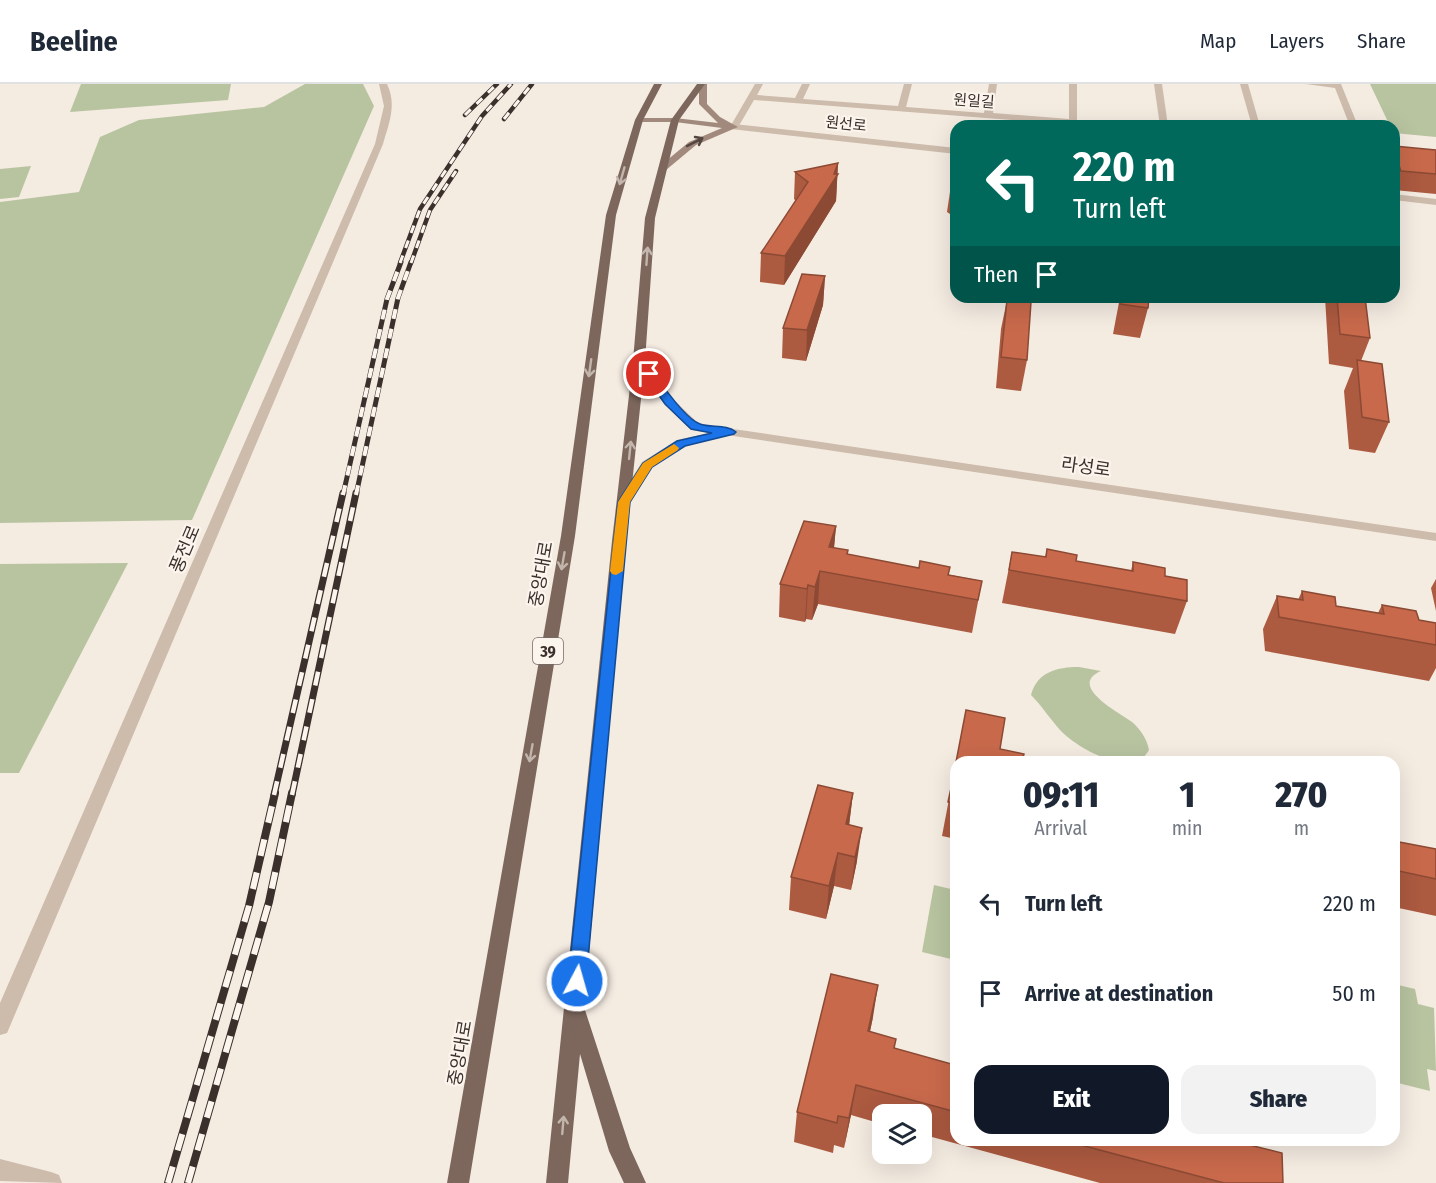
<!DOCTYPE html>
<html lang="en">
<head>
<meta charset="utf-8">
<style>
	body { margin:0; font-family:"Fira Sans Condensed","Noto Sans KR",sans-serif; background:#f2f2f3; color:#1f2937; height:100vh; display:flex; flex-direction:column; font-size:22px; white-space:nowrap }
	* { box-sizing:border-box; margin:0 }
	p { font-size:20px; color:#747a83 }
	.icon { flex:none; width:33px; height:33px; fill:none; stroke:currentColor; stroke-width:2; stroke-linecap:round; stroke-linejoin:round }
	.map { position:relative; flex:1; overflow:hidden }
	.side { position:absolute; left:950px; top:672px; width:450px; height:390px; display:flex; flex-direction:column; background:#fff; border-radius:18px; box-shadow:0 6px 24px #0002 }
	.side>* { flex:none }
	.top-card { position:absolute; left:950px; top:36px; width:450px; height:183px; border-radius:18px; box-shadow:0 6px 24px #0002; background:#00695c; color:#fff; overflow:hidden }
	.fabs { position:absolute; left:872px; top:1020px; display:grid; gap:12px }
	.fabs a { display:grid; place-items:center; width:60px; height:60px; border-radius:12px; background:#fff; box-shadow:0 6px 24px #0002; font-size:30px }
	.pin { position:absolute; display:grid; place-items:center; width:51px; height:51px; color:#fff; margin:-26px; border:3px solid #fff; border-radius:50%; box-shadow:0 2px 6px #0007 }
	.me { position:absolute; width:66px; margin:-33px; rotate:6deg; stroke-linejoin:round; filter:drop-shadow(0 0 4px #0008) }
	.turn { display:flex; align-items:center; gap:21px; height:126px; padding:0 24px; font-size:27px }
	.turn .icon { width:78px; height:78px; stroke-width:2.5 }
	.turn b { display:block; font-size:42px; line-height:51px }
	.then { display:flex; align-items:center; height:57px; padding:0 24px; background:#0003; gap:12px; font-size:22px }
	.eta { display:flex; justify-content:space-evenly; align-items:center; height:102px; text-align:center }
	.eta b { font-size:36px; font-weight:800; line-height:42px }
	.button { display:flex; gap:12px; margin-top:auto; padding:12px 24px }
	.button a { flex:1; height:69px; border-radius:18px; background:#111827; color:#fff; font-size:24px; font-weight:800; line-height:69px; text-align:center }
	.button a+a { background:#f2f2f3; color:#1f2937 }
	ul { padding:0; list-style:none }
	li { display:flex; align-items:center; gap:18px; height:90px; padding:0 24px }
	li div { flex:1 }
	li b { display:block; font-size:22px }
	li em { font-style:normal }
	header { display:flex; align-items:center; gap:36px; box-sizing:border-box; height:84px; padding:0 30px; background:#fff; border-bottom:2px solid #e0e1e3 }
	header strong { font-size:28px }
	nav { display:flex; gap:33px; margin-inline-start:auto; font-size:21px }
	.map>svg:first-child { display:block }
</style>
</head>
<body>
<header>
<strong>Beeline</strong>
<nav><a>Map</a><a>Layers</a><a>Share</a></nav>
</header>
<div class="map">
<svg width="1436" height="1099" viewBox="0 0 1436 1099">
	<rect width="100%" height="100%" fill="#f4ebe1"/>
	<g fill="#b8c4a0">
		<path d="M81 0H231L228 16 70 28Z"/>
		<path d="M305 0H363L374 22 192 436 0 439V118L79 108 100 53 139 36 264 23Z"/>
		<path d="M1370 0H1436V53L1394 49V42H1390Z"/>
		<path d="M31 82 19 113 0 115V85Z"/>
		<path d="M128 479 19 689H0V480Z"/>
		<path d="M1079 583 1101 587C1066 602 1122 630 1132 638 1141 646 1147 655 1149 666 1133 696 1077 664 1061 647 1050 635 1042 622 1031 611 1037 588 1057 583 1079 583Z"/>
		<path d="M934 801 955 806V876L922 868Z"/>
		<path d="M1394 900 1415 905 1418 920 1434 924 1436 987 1427 985 1430 1007 1394 998Z"/>
	</g>
	<g fill="none" stroke-linecap="round" stroke-linejoin="round">
		<g fill="#cdbbac" fill-rule="evenodd">
			<path d="M755 0H763L757 11 795 14 802 0H810L803 15 898 22 904 0H912L906 23 984 29 989 0H997L993 29 1069 35V0H1077V36L1122 39 1126 42H1090L754 16 737 45H731L730 43Z"/>
			<path d="M1154 0H1162L1168 42H1160Z"/>
			<path d="M1240 0H1248L1260 42H1252Z"/>
			<path d="M1306 0H1341L1358 42H1350L1335 4Z"/>
		</g>
		<g fill="#cdbbac" fill-rule="evenodd">
			<path d="M379 0H387C397 21 389 39 383 60L10 942 7 949 0 951V919L375 60 384 22Z"/>
			<path d="M734 40 956 64V70L731 45V41Z"/>
			<path d="M1394 110 1436 115V121L1394 116Z"/>
			<path d="M639 274 643 275 673 315 699 340 1436 449V457L727 351 685 362 652 383 629 421 624 422 617 418 642 378 677 356 710 349 691 346 665 321 633 277Z"/>
			<path d="M0 1075 51 1088 59 1091 62 1099 0 1097Z"/>
		</g>
		<path fill="#a18a7d" fill-rule="evenodd" d="M699 0H707V20L720 33 738 43 696 61 666 86H660V82L689 58 722 44 675 38H639L635 36 639 34H675L718 39 699 20Z"/>
		<g fill="#7d675c" fill-rule="evenodd">
			<path d="M654 0H662L643 36 616 131 575 452 469 1099H447L561 452 606 131 635 36Z"/>
			<path d="M697 0H705L679 36 655 134 645 277 626 457 584 923 630 1064 646 1099H624L609 1067 580 970 568 1099H546L612 457 633 277 645 134 671 36Z"/>
		</g>
		<defs>
			<g id="rail-far3">
				<path d="M465 31 497 0"/>
				<path d="M504 35 532 0"/>
				<path d="M400 179 420 125 482 32 511 0"/>
				<path d="M411 179 430 126 456 87"/>
			</g>
			<g id="rail-far2">
				<path d="M343 411 387 215 401 178"/>
				<path d="M356 411 398 214 411 178"/>
			</g>
			<g id="rail-far1">
				<path d="M274 711 343 409"/>
				<path d="M292 711 356 409"/>
			</g>
			<g id="rail">
				<path d="M168 1099 249 822 275 709"/>
				<path d="M188 1099 269 818 292 709"/>
			</g>
		</defs>
		<use href="#rail-far3" stroke="#3b302b" stroke-width="4.5"/>
		<use href="#rail-far2" stroke="#3b302b" stroke-width="5"/>
		<use href="#rail-far1" stroke="#3b302b" stroke-width="7"/>
		<use href="#rail" stroke="#3b302b" stroke-width="8"/>
		<use href="#rail-far3" stroke="#fbf5ee" stroke-width="3" stroke-dasharray="8" stroke-linecap="butt"/>
		<use href="#rail-far2" stroke="#fbf5ee" stroke-width="4" stroke-dasharray="10" stroke-linecap="butt"/>
		<use href="#rail-far1" stroke="#fbf5ee" stroke-width="4.5" stroke-dasharray="14" stroke-linecap="butt"/>
		<use href="#rail" stroke="#fbf5ee" stroke-width="6" stroke-dasharray="17" stroke-linecap="butt"/>
	</g>
	<g fill="#ac5a40">
		<path d="M1394 62 1436 66V110L1394 106Z"/>
		<path d="M838 79 836 117 784 201 760 198 761 169 796 117 794 115 795 88Z"/>
		<path d="M956 100V134L947 128 951 101Z"/>
		<path d="M825 192 823 221 806 277 782 274 783 244Z"/>
		<path d="M1120 213H1149L1148 224 1140 254 1113 250Z"/>
		<path d="M1325 213H1365L1370 254 1361 277 1389 338 1375 369 1349 365 1344 307 1353 284 1329 280Z"/>
		<path d="M1007 216 1027 276 1021 307 996 304 1001 245Z"/>
		<path d="M836 442 834 463 848 471 982 497 972 549 818 520 812 536 806 535 805 538 779 533 780 500Z"/>
		<path d="M1047 465 1076 477 1131 487 1133 478 1165 492 1187 517 1175 550 1002 519 1012 468 1045 473Z"/>
		<path d="M1436 495V527L1431 504Z"/>
		<path d="M1302 507 1336 522 1378 529 1382 521 1419 536 1436 539V584L1429 597 1265 567 1263 545 1277 512 1298 516Z"/>
		<path d="M956 678V755L942 752Z"/>
		<path d="M853 709 849 741 857 777 851 806 834 802 826 835 789 826 791 793Z"/>
		<path d="M1394 757 1436 765V832L1394 823Z"/>
		<path d="M873 933 870 948 894 964 956 985V1056H1229L1283 1099H1100L921 1050V1030H882V1040L851 1031 844 1064 834 1061 833 1069 794 1058 797 1028Z"/>
	</g>
	<g fill="#8c4a34">
		<path d="M838 79 836 117 784 201 785 172 834 90Z"/>
		<path d="M825 192 823 221 806 277 807 246Z"/>
		<path d="M836 442 833 475 829 463Z"/>
		<path d="M820 487 818 520 812 536 815 503Z"/>
		<path d="M808 501 806 535 805 538 807 505Z"/>
		<path d="M853 709 849 742 842 773 846 740Z"/>
		<path d="M862 744 857 777 851 806 855 773Z"/>
		<path d="M838 769 834 802 826 835 829 802Z"/>
		<path d="M878 901 873 933 863 978 868 947Z"/>
		<path d="M856 1001 851 1031 844 1064 849 1034Z"/>
	</g>
	<g fill="#c8694b" stroke="#8c4a34" stroke-width="1.5">
		<path d="M1394 62 1436 66V90L1401 87 1394 67Z"/>
		<path d="M838 79 834 90H838L785 172 761 169 808 98 795 88Z"/>
		<path d="M802 190 825 192 807 246 783 244Z"/>
		<path d="M1121 213H1149L1148 224 1120 220Z"/>
		<path d="M1337 213H1365L1370 254 1340 250Z"/>
		<path d="M1007 216 1031 218 1027 276 1001 273Z"/>
		<path d="M1357 276 1382 280 1389 338 1362 333Z"/>
		<path d="M804 437 836 442 829 463 848 466 847 470 919 484 920 477 950 483 948 491 982 497 978 516 820 487 815 503 808 501 807 505 780 500Z"/>
		<path d="M1047 465 1077 471 1076 477 1133 487V478L1165 484V492L1187 496V517L1009 486 1012 468 1046 473Z"/>
		<path d="M1302 507 1335 513 1336 522 1384 530 1382 521 1416 527 1419 536 1436 539V561L1279 533 1277 512 1303 516Z"/>
		<path d="M966 626 1005 634 1000 665 1024 670 1022 677 1028 678H956Z"/>
		<path d="M956 681V720L948 718Z"/>
		<path d="M818 701 853 709 846 740 862 744 855 773 838 769 829 802 791 793Z"/>
		<path d="M1394 757 1436 765V795L1394 786Z"/>
		<path d="M831 890 878 901 868 947 896 955 894 964 955 981 954 985H956V1028L856 1001 849 1034 838 1032 837 1039 797 1028Z"/>
		<path d="M1062 1056H1229L1282 1069 1283 1099H1224Z"/>
	</g>
	<defs><path id="oneway-shaft" d="M-6 0H5M1.5-3L5.5 0L1.5 3" fill="none" stroke-width="1.6" stroke-linecap="round" stroke-linejoin="round" transform="scale(1.5)"/></defs>
	<use stroke="#544640" href="#oneway-shaft" transform="translate(695 58) rotate(-27)"/>
	<g stroke="#c2b5ac">
		<use href="#oneway-shaft" transform="translate(622 92) rotate(106)"/>
		<use href="#oneway-shaft" transform="translate(647 172) rotate(-86)"/>
		<use href="#oneway-shaft" transform="translate(590 284) rotate(98)"/>
		<use href="#oneway-shaft" transform="translate(630 366) rotate(-84)"/>
		<use href="#oneway-shaft" transform="translate(563 477) rotate(100)"/>
		<use href="#oneway-shaft" transform="translate(531 669) rotate(100)"/>
		<use href="#oneway-shaft" transform="translate(563 1041) rotate(-85)"/>
	</g>
	<path fill="#1a73e8" stroke="#114b97" stroke-width="1.5" d="M649 287 653 288C662 301 685 335 700 340 711 344 727 340 736 348L734 350 685 362 652 383 630 418 586 897 583 902 577 905 570 902 568 897 618 418 643 379 677 357 712 349 691 345 665 320 644 290Z"/>
	<path fill="#f59e0b" d="M674 360 679 364 678 366 652 383 630 418 623 487 616 491 612 490 610 487 618 418 643 379Z"/>
	<g text-anchor="middle" stroke-width="4.5" stroke-linejoin="round" paint-order="stroke">
		<g font-size="15" fill="#3b302b" stroke="#fbf5ee">
			<text transform="translate(974 17) rotate(4)" y="5">원일길</text>
			<text transform="translate(846 40) rotate(6)" y="5">원선로</text>
		</g>
		<rect fill="#fbf5ee" stroke="#756b66" stroke-width="1.5" x="533" y="554" width="30" height="26" rx="4.5"/>
		<g font-size="16" font-weight="bold" fill="#3b302b">
			<text x="548" y="573">39</text>
		</g>
		<g font-size="18" fill="#3b302b" stroke="#fbf5ee">
			<text transform="translate(1086 383) rotate(8)" y="6">라성로</text>
			<text transform="translate(185 465) rotate(-67)" y="6">풍전로</text>
			<text transform="translate(541 490) rotate(-80)" y="6">중앙대로</text>
			<text transform="translate(460 969) rotate(-80)" y="6">중앙대로</text>
		</g>
	</g>
</svg>
<div class="fabs">
<a><svg class="icon" aria-label="layers" viewBox="0 0 24 24"><path d="M12 4l9 5-9 5-9-5zM3 14l9 5 9-5"/></svg></a>
</div>
<div class="pin" style="left:649px;top:290px;background:#d93025"><svg class="icon" aria-label="arrive" viewBox="0 0 24 24"><path d="M6 21V4h12l-3 4 3 4H6"/></svg></div>
<svg class="me" style="left:577px;top:897px" viewBox="-20 -20 40 40"><circle r="17" fill="#1a73e8" stroke="#fff" stroke-width="3"/><path d="M0-11L8 9 0 5-8 9z" fill="#fff"/></svg>
<div class="top-card">
<div class="turn"><svg class="icon" aria-label="left" viewBox="0 0 24 24"><path d="M17 20v-9H6M10 6l-5 5 5 5"/></svg><div><b>220 m</b>Turn left</div></div>
<div class="then">Then<svg class="icon" aria-label="arrive" viewBox="0 0 24 24"><path d="M6 21V4h12l-3 4 3 4H6"/></svg></div>
</div>
<section class="side">
<div class="eta">
<div><b>09:11</b><p>Arrival</p></div>
<div><b>1</b><p>min</p></div>
<div><b>270</b><p>m</p></div>
</div>
<ul>
<li><svg class="icon" aria-label="left" viewBox="0 0 24 24"><path d="M17 20v-9H6M10 6l-5 5 5 5"/></svg><div><b>Turn left</b></div><em>220 m</em></li>
<li><svg class="icon" aria-label="arrive" viewBox="0 0 24 24"><path d="M6 21V4h12l-3 4 3 4H6"/></svg><div><b>Arrive at destination</b></div><em>50 m</em></li>
</ul>
<div class="button"><a>Exit</a><a>Share</a></div>
</section>
</div>
</body>
</html>
